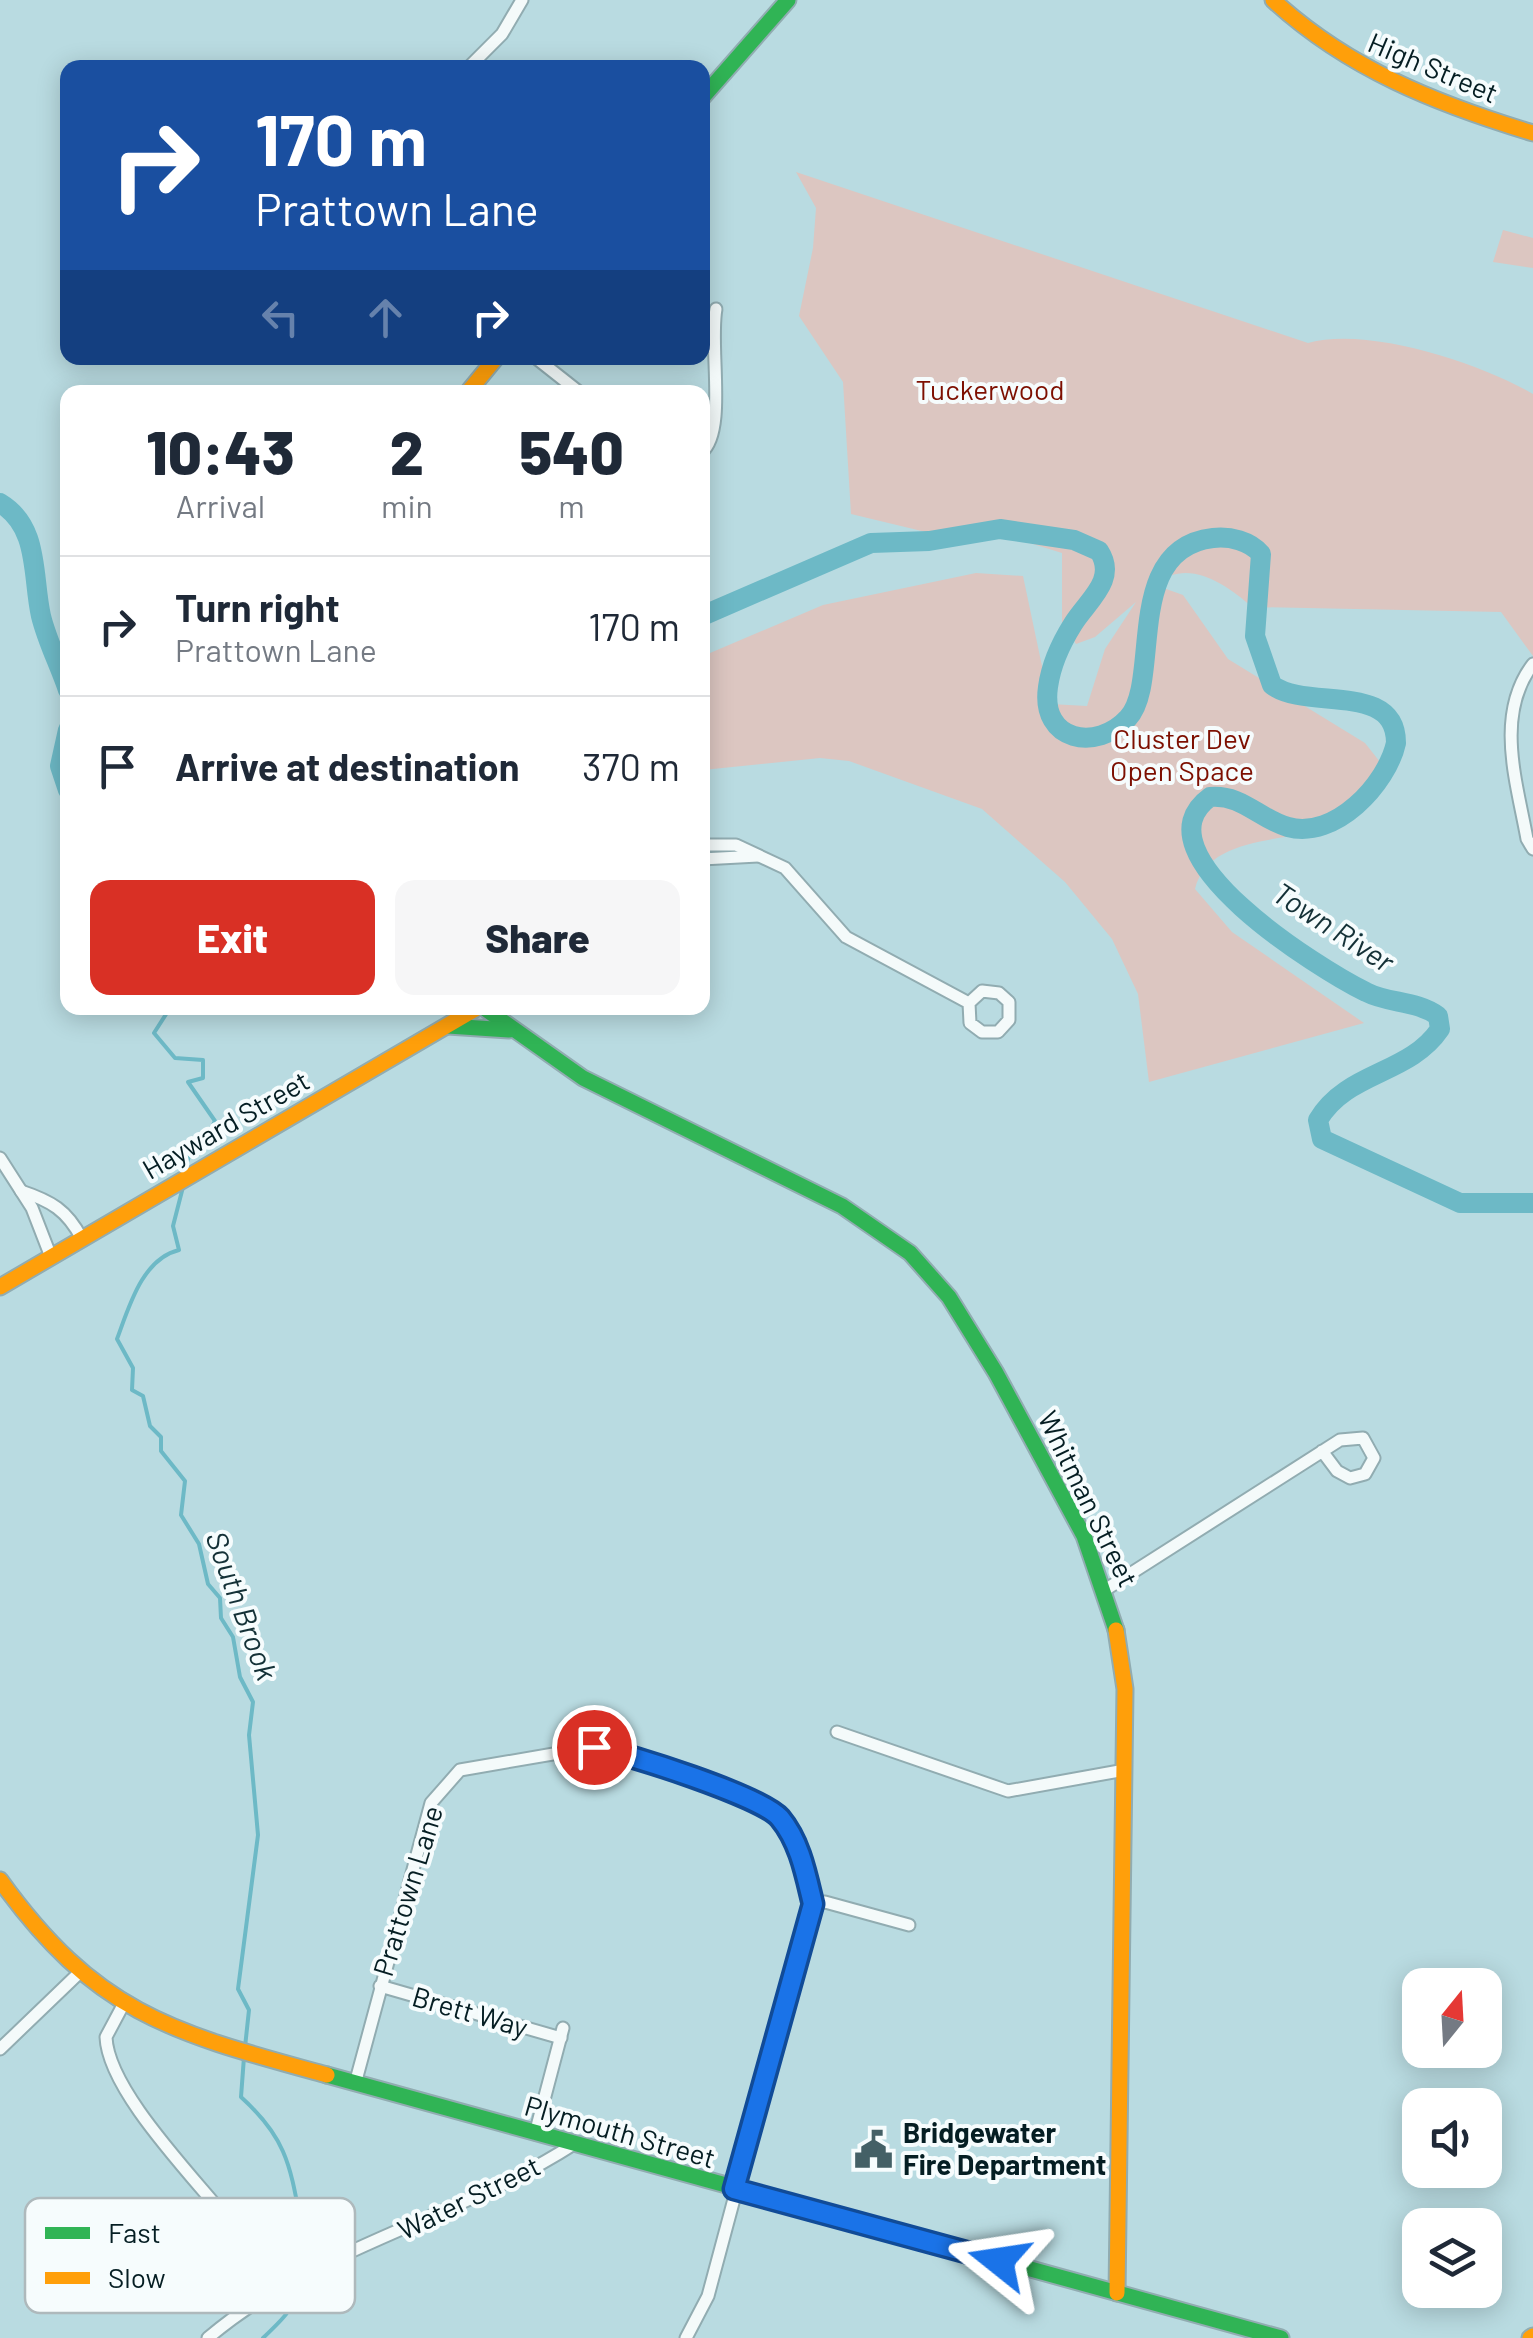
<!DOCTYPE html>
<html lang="en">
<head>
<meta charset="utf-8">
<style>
	body { margin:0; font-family:Barlow,sans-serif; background:#f6f6f7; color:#1f2937; height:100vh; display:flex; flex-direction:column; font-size:38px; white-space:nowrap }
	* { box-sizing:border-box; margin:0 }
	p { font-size:32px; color:#747a83 }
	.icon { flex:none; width:55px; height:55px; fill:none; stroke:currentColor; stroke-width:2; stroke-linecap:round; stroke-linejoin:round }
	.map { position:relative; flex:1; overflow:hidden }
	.side { position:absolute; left:60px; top:385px; width:650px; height:630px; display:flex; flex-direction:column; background:#fff; border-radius:20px; box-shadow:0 5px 25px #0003 }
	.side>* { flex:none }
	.top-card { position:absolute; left:60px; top:60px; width:650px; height:305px; border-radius:20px; box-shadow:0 5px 25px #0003; background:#1a4fa0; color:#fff; overflow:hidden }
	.needle { width:65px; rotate:18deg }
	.fabs { position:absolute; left:1402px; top:1968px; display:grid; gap:20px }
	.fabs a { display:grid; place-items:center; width:100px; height:100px; border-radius:20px; background:#fff; box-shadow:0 5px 25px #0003; font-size:50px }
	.pin { position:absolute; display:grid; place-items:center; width:85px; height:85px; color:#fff; margin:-42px; border:5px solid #fff; border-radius:50%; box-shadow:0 2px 10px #0007 }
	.me { position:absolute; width:110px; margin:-55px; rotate:285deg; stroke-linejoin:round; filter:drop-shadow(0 0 8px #0008) }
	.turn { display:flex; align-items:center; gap:35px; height:210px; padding:0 30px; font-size:45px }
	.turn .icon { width:130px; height:130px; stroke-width:2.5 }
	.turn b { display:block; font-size:70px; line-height:85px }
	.lanes { display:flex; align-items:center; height:95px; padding:0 30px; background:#0003; justify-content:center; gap:50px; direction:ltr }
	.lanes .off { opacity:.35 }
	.eta { display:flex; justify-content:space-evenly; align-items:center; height:170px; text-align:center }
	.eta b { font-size:60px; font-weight:800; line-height:70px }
	.action { display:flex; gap:20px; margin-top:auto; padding:20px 30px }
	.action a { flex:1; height:115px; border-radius:20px; background:#d93025; color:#fff; font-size:40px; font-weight:800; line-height:115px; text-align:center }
	.action a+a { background:#f6f6f7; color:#1f2937 }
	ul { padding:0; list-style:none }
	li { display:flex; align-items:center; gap:30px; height:140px; padding:0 30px; border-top:2px solid #e0e1e3 }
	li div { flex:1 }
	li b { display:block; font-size:38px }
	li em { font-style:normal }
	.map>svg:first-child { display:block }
</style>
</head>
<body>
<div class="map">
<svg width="1533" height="2338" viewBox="0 0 1533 2338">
	<rect width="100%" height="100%" fill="#b9dbe1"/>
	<g fill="#dcc6c1">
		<path d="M796 172 1308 343C1368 326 1480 363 1533 394V656L1501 612 1252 607C1226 584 1187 557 1155 585L1183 595 1228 659 1365 743 1388 772C1377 792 1364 813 1342 823 1298 844 1209 831 1195 889L1232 932 1364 1023 1149 1082 1138 994 1112 939 1065 882 982 809 849 761 820 758 703 770V656L823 605 976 573 1023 576 1050 704 1087 706 1105 649 1136 602 1095 637 1076 644 1062 622V553L1014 538 930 533 851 514 843 382 799 316 813 248 816 208Z"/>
		<path d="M1503 230 1533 238V268L1493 262Z"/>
	</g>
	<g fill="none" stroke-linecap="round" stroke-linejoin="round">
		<g stroke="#6db9c6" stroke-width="4">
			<path d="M170 1008 154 1033 175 1058 203 1060V1078L188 1082 215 1121 208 1135 195 1141 183 1172"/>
			<path d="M183 1187 173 1226 179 1250C142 1259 129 1307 117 1339L133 1368 132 1390 143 1396 150 1426 161 1437V1451L185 1481 181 1515 199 1544 208 1584 220 1598 221 1618 233 1637 240 1677 253 1702 249 1735 258 1835 238 1989 249 2010 245 2047"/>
			<path d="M244 2057 241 2097C284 2136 290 2162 300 2219L317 2232 313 2246 285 2269C290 2315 299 2303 263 2338"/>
		</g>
		<g stroke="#6db9c6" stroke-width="20">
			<path d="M0 503C40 527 32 576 41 616 47 641 60 666 68 690"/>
			<path d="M702 616 871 543 929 541 1000 529 1074 540 1099 551C1118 580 1087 601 1073 624 1061 643 1051 665 1048 687 1040 742 1097 752 1128 718 1162 682 1122 548 1213 538 1230 536 1250 541 1261 554L1255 636 1272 685C1307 711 1396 681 1396 743 1387 784 1335 840 1288 827 1259 819 1242 794 1210 797 1132 853 1321 970 1366 992 1389 1004 1416 1000 1438 1016L1440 1029C1409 1075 1347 1071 1318 1120L1322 1139 1460 1203H1533"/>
			<path d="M68 730 60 766 68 790"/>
		</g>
		<defs>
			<g id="street">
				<path d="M468 68 502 34 522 0"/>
				<path d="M536 358 579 392"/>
				<path d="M702 452C727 431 709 347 716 309"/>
				<path d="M1533 664C1494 715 1517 783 1527 839L1533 849"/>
				<path d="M702 845H736L785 868 846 937 969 1003 982 991 999 993 1009 1002V1020L998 1032H982L970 1023 969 1003"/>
				<path d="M702 859 758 856"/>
				<path d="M0 1158 32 1208 51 1257"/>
				<path d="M21 1191C51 1201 67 1210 82 1239"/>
				<path d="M1108 1588 1340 1440 1363 1438 1374 1458 1365 1474 1350 1478 1337 1471 1322 1451"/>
				<path d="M837 1732 1008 1791 1125 1770"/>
				<path d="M813 1904 825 1902 909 1925"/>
				<path d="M380 1986 561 2038"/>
				<path d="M122 2007 106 2037C108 2093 201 2184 235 2229 249 2248 260 2269 273 2289"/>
				<path d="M0 2049 78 1974"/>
				<path d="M355 2084 431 1803 460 1770 594 1747 753 1800 772 1810 792 1836 813 1904 708 2296 686 2338"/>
				<path d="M535 2134 563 2028"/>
				<path d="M208 2338C313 2248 458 2219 574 2144"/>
			</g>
			<g id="fast">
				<path d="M702 98 788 0"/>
				<path d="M484 1008 583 1078 842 1206 910 1253 949 1297 996 1373 1084 1536 1116 1630"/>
				<path d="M448 1026 509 1030"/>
				<path d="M327 2075 1281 2338"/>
			</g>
			<g id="slow">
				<path d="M1273 0C1348 69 1437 104 1533 133"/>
				<path d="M468 392 496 358"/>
				<path d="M0 1287 477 1008"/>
				<path d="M1116 1630 1125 1689 1117 2293"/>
				<path d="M0 1880C97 2015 174 2033 327 2075"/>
				<path d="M1530 2338 1533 2336"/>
			</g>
		</defs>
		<use href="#street" stroke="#91acb1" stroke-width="15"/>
		<use href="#fast" stroke="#91acb1" stroke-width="19"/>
		<use href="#slow" stroke="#91acb1" stroke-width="19"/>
		<use href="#street" stroke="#f4fafa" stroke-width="11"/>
		<use href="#fast" stroke="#30b455" stroke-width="15"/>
		<use href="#slow" stroke="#ff9f0a" stroke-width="15"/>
	</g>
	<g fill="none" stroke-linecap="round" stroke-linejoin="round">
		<defs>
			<path id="route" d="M594 1747C628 1754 761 1796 780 1818 800 1842 806 1875 813 1904L734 2189 999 2261"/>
		</defs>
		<use href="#route" stroke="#114b97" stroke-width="25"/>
		<use href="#route" stroke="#1a73e8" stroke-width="18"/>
	</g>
	<defs>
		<symbol id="civic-bare" viewBox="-9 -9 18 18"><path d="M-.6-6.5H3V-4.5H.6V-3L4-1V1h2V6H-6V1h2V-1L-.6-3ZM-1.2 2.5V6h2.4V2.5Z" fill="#446066" stroke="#f6fcfd" stroke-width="2.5" paint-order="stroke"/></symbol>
	</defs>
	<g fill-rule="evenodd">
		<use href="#civic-bare" x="846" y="2122" width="55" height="55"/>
	</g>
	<g text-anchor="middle" stroke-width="8" stroke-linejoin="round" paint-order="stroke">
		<g font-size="28" fill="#051e23" stroke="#f6fcfd">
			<text transform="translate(1433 68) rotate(23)" y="10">High Street</text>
			<text transform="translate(226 1125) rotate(-30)" y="10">Hayward Street</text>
			<text transform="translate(1088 1499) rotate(64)" y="10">Whitman Street</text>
			<text transform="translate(408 1891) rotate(-73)" y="10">Prattown Lane</text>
			<text transform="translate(470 2012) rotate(16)" y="10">Brett Way</text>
			<text transform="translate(620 2132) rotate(16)" y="10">Plymouth Street</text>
			<text transform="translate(469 2198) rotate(-26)" y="10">Water Street</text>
		</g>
		<g font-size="28" fill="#7d0f01" stroke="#f6fcfd">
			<text x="990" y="400">Tuckerwood</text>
			<text x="1182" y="749">Cluster Dev<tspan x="1182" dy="32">Open Space</tspan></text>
		</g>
		<g font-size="28" font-weight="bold" fill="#051e23" stroke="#f6fcfd" text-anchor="start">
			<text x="903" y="2143">Bridgewater<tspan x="903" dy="32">Fire Department</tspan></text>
		</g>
		<g font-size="30" font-style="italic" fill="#143137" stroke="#f6fcfd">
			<text transform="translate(1333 928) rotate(33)" y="10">Town River</text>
			<text transform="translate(241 1606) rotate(70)" y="10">South Brook</text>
		</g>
	</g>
	<rect x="25" y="2198" width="330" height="115" rx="15" fill="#f6fcfd" stroke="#aeb9bc" stroke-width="2.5"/>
	<rect x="45" y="2227" width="45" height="12" fill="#30b455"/>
	<rect x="45" y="2272" width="45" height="12" fill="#ff9f0a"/>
	<g font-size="28" fill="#051e23">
		<text x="108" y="2243">Fast</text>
		<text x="108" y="2288">Slow</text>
	</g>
</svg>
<div class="fabs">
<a><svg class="needle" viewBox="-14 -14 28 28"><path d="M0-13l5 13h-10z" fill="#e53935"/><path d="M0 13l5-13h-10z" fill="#747a83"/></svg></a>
<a><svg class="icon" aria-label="sound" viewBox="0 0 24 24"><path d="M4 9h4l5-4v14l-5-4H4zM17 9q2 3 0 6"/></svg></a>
<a><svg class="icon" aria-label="layers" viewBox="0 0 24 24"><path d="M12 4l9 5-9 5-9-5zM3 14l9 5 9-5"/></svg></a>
</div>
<div class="pin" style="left:594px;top:1747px;background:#d93025"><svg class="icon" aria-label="arrive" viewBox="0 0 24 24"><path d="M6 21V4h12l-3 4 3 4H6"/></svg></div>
<svg class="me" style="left:999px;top:2261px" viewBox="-20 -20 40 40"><path d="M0-17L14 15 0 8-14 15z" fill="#1a73e8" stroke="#fff" stroke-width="4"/></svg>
<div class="top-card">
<div class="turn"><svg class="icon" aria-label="right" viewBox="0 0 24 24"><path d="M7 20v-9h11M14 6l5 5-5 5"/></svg><div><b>170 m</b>Prattown Lane</div></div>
<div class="lanes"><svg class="icon off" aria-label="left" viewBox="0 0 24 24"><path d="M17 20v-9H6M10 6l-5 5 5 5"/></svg><svg class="icon off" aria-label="ahead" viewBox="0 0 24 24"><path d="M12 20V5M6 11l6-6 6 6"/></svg><svg class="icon" aria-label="right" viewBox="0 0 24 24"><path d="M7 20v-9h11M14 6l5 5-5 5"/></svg></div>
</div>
<section class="side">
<div class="eta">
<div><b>10:43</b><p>Arrival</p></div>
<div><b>2</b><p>min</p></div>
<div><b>540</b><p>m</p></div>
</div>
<ul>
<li><svg class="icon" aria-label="right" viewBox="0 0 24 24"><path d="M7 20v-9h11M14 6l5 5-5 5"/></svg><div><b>Turn right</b><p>Prattown Lane</p></div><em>170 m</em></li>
<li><svg class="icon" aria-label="arrive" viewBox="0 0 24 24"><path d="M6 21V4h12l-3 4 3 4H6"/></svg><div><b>Arrive at destination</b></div><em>370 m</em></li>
</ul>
<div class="action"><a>Exit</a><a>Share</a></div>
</section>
</div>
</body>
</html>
